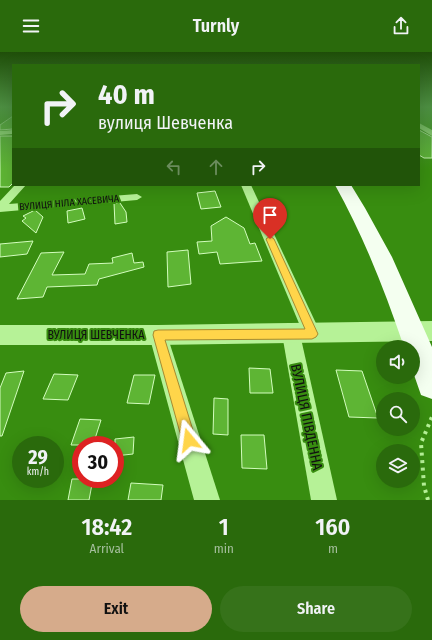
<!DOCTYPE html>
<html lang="en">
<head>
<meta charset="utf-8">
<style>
	body { margin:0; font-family:"Fira Sans Condensed",sans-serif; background:#36721a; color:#f1f3f6; height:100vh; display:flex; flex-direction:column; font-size:15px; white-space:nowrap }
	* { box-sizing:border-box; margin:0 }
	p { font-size:13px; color:#a5bf9d }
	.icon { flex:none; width:22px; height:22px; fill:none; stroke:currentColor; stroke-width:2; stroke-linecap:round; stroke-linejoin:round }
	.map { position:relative; height:448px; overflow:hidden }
	.side { display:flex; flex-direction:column; background:#2a6a0c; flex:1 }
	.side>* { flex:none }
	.hud { position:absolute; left:12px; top:12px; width:408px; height:122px; border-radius:0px; box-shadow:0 4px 16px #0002; background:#2a6a0c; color:#f1f3f6; overflow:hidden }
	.buttons { position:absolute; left:376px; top:288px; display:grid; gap:8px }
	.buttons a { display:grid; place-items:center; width:44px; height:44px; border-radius:50%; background:#2a6a0c; box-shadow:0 4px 16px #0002; font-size:20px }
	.speed { position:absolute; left:12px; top:384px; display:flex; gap:8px; font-size:20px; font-weight:700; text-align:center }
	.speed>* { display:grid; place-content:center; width:52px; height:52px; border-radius:50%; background:#2a6a0c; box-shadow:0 4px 16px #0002; line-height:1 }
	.speed small { font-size:10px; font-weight:400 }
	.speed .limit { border:6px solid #d22; background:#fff; color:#111 }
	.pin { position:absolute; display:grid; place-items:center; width:34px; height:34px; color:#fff; margin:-41px -17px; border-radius:50% 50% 50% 0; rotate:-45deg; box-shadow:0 0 4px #0007 }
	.pin .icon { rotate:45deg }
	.me { position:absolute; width:44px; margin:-22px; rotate:344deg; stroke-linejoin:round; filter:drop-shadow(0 0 3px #0008) }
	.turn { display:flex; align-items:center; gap:14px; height:84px; padding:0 20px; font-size:18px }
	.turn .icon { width:52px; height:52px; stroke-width:2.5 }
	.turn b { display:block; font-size:28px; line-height:34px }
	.lanes { display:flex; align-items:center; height:38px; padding:0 20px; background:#0003; justify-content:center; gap:20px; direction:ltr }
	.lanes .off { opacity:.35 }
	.eta { display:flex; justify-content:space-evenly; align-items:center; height:68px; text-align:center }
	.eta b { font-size:24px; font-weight:600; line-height:28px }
	.button { display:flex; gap:8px; margin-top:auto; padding:8px 20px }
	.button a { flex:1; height:46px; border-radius:24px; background:#d6ab8b; color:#111; font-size:16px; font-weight:600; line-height:46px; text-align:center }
	.button a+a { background:#36721a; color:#f1f3f6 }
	header { display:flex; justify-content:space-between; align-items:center; height:52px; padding:0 20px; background:#2a6a0c; font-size:18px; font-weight:600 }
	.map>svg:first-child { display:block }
</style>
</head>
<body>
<header><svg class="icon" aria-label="menu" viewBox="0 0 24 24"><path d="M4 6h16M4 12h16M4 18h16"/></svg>Turnly<svg class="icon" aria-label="share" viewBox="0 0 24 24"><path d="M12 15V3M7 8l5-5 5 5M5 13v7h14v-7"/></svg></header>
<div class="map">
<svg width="432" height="448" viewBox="0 0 432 448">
	<rect width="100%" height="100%" fill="#388d10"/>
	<g fill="#5eb534" stroke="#d3fdbe">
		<path d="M13 64V77L0 78V73Z"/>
		<path d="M419 78 432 85V106H424L419 103Z"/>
		<path d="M0 84H13V131L9 135H0Z"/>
		<path d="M215 139 221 155 201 157 197 141Z"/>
		<path d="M114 151H120L126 160 127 170 115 172Z"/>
		<path d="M82 156 85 167 68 171 67 159Z"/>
		<path d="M35 158 43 165 36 181 22 169 26 166 23 164Z"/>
		<path d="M226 165 244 176 250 192 255 191 262 209 220 212 217 200 199 202 197 190 212 189 211 174Z"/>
		<path d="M33 189 27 202 0 205V192Z"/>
		<path d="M188 198 191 232 168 235 167 200Z"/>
		<path d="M64 200 52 223 85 222 89 212 113 211 112 206 132 201 134 211 143 210 144 215 99 227 97 233 47 235 43 245 17 247 41 201Z"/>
		<path d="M249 316 270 317 273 341H250Z"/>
		<path d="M336 318 362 319 378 366 349 365Z"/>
		<path d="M24 319 2 384H0V336L6 321Z"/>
		<path d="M54 322 78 323 68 348 43 347Z"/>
		<path d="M134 323H155L149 352 127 351Z"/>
		<path d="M214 346 228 347V383L213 382Z"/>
		<path d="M80 367 101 368 93 393H71Z"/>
		<path d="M241 383H264L267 417 242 416Z"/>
		<path d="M134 385 133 402 115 404V387Z"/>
		<path d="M72 427H93L89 448H68Z"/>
		<path d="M131 431 163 433 161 448H128Z"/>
	</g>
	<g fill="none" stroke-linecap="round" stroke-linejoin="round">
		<path stroke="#b6f297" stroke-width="4" stroke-dasharray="3 4.5" stroke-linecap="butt" d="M428 448 424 434 421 391 432 365"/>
		<g fill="#b6f297" fill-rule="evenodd">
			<path d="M419 71 432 78V84L419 76Z"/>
			<path d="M13 78V82L0 83V79Z"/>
			<path d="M15 133H26L9 152 137 142 142 145 137 148 0 160V149Z"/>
			<path d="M241 133H251L321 282 318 288 312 290 306 288Z"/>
			<path d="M291 274 297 276 300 282 337 448H311L282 282 285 276Z"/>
			<path d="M158 275 164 277 167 283 220 448H194L149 283 152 277Z"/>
		</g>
		<path fill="#b6f297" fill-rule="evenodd" d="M432 269V289L158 293H0V273H158Z"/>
		<path fill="#f4fff0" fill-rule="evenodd" d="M335 133H351L365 156 392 205 432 295V347L421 343 413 320V295H404C385 239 364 185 335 133Z"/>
	</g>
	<linearGradient id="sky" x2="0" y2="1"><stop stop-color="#1f4e09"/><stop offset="0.47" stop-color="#4d8f42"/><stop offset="1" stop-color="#4d8f42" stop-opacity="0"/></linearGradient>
	<rect width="432" height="117" fill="url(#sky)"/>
	<path fill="#ffd54a" stroke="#a68a30" d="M270 184 274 187 318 282 316 285 312 287 165 288 196 388 194 393 189 395 184 393 182 388 153 283 154 279 158 278 305 277 266 187Z"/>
	<g text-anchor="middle" stroke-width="4" stroke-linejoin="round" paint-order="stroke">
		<g font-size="10" fill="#111" stroke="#388d10">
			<text transform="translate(69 150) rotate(-5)" y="4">ВУЛИЦЯ НІЛА ХАСЕВИЧА</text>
		</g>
		<g font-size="12" fill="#111" stroke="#388d10">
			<text x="96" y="287">ВУЛИЦЯ ШЕВЧЕНКА</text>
		</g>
		<g font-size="14" fill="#111" stroke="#388d10">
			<text transform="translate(307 365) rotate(78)" y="5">ВУЛИЦЯ ПІВДЕННА</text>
		</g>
	</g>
</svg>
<div class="buttons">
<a><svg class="icon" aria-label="sound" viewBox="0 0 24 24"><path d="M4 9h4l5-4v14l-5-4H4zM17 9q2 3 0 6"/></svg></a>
<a><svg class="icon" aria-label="search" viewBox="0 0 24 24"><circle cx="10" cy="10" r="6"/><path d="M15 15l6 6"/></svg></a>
<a><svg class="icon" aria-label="layers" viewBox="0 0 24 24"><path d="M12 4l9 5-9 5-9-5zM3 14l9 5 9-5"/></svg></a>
</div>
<div class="speed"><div>29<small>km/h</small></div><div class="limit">30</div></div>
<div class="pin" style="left:270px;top:187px;background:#d93025"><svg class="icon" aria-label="arrive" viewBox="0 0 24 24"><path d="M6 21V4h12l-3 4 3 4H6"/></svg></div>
<svg class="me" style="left:189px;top:388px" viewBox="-20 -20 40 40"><path d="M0-17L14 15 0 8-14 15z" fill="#ffd54a" stroke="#fff" stroke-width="4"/></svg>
<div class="hud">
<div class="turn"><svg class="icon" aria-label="right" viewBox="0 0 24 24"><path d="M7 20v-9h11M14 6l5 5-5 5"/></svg><div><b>40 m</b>вулиця Шевченка</div></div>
<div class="lanes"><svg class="icon off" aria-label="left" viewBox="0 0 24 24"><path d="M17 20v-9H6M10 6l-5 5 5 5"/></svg><svg class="icon off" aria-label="ahead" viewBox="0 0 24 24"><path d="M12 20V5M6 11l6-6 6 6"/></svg><svg class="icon" aria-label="right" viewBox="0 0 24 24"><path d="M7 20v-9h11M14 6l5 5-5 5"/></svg></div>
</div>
</div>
<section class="side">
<div class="eta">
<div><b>18:42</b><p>Arrival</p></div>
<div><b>1</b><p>min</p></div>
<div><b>160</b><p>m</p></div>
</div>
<div class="button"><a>Exit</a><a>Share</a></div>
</section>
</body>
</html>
